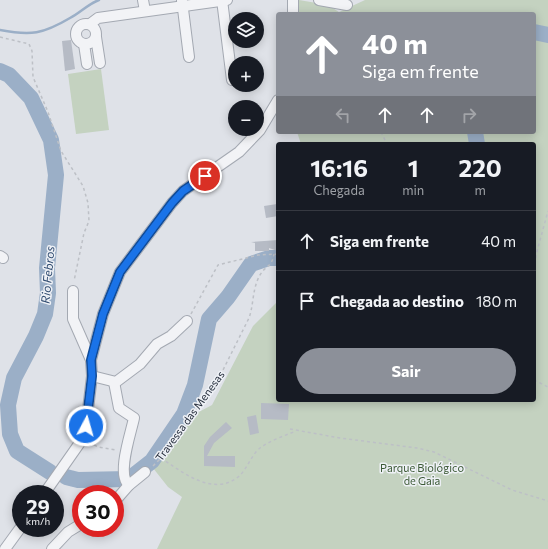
<!DOCTYPE html>
<html lang="pt">
<head>
<meta charset="utf-8">
<style>
	body { margin:0; font-family:Commissioner,sans-serif; background:#20242c; color:#f1f3f6; height:100vh; display:flex; flex-direction:column; font-size:15px; white-space:nowrap }
	* { box-sizing:border-box; margin:0 }
	p { font-size:13px; color:#9ea1a6 }
	.icon { flex:none; width:22px; height:22px; fill:none; stroke:currentColor; stroke-width:2; stroke-linecap:round; stroke-linejoin:round }
	.map { position:relative; flex:1; overflow:hidden }
	.sheet { position:absolute; left:276px; top:142px; width:260px; height:260px; display:flex; flex-direction:column; background:#171b24; border-radius:4px; box-shadow:0 2px 10px #0003 }
	.sheet>* { flex:none }
	.hud { position:absolute; left:276px; top:12px; width:260px; height:122px; border-radius:4px; box-shadow:0 2px 10px #0003; background:#8c9099; color:#fff; overflow:hidden }
	.controls { position:absolute; left:228px; top:12px; display:grid; gap:8px }
	.controls a { display:grid; place-items:center; width:36px; height:36px; border-radius:50%; background:#171b24; box-shadow:0 2px 10px #0003; font-size:20px }
	.speed { position:absolute; left:12px; top:485px; display:flex; gap:8px; font-size:20px; font-weight:700; text-align:center }
	.speed>* { display:grid; place-content:center; width:52px; height:52px; border-radius:50%; background:#171b24; box-shadow:0 2px 10px #0003; line-height:1 }
	.speed small { font-size:10px; font-weight:400 }
	.speed .limit { border:6px solid #d22; background:#fff; color:#111 }
	.pin { position:absolute; display:grid; place-items:center; width:34px; height:34px; color:#fff; margin:-17px; border:2px solid #fff; border-radius:50%; box-shadow:0 1px 4px #0007 }
	.me { position:absolute; width:44px; margin:-22px; rotate:6deg; stroke-linejoin:round; filter:drop-shadow(0 0 3px #0008) }
	.turn { display:flex; align-items:center; gap:14px; height:84px; padding:0 20px; font-size:18px }
	.turn .icon { width:52px; height:52px; stroke-width:2.5 }
	.turn b { display:block; font-size:28px; line-height:34px }
	.lanes { display:flex; align-items:center; height:38px; padding:0 20px; background:#0003; justify-content:center; gap:20px; direction:ltr }
	.lanes .off { opacity:.35 }
	.eta { display:flex; justify-content:space-evenly; align-items:center; height:68px; text-align:center }
	.eta b { font-size:24px; font-weight:700; line-height:28px }
	.button { display:flex; gap:8px; margin-top:auto; padding:8px 20px }
	.button a { flex:1; height:46px; border-radius:24px; background:#8c9099; color:#fff; font-size:16px; font-weight:700; line-height:46px; text-align:center }
	ul { padding:0; list-style:none }
	li { display:flex; align-items:center; gap:12px; height:60px; padding:0 20px; border-top:1px solid #363941 }
	li div { flex:1 }
	li b { display:block; font-size:15px }
	li em { font-style:normal }
	.map>svg:first-child { display:block }
</style>
</head>
<body>
<div class="map">
<svg width="548" height="549" viewBox="0 0 548 549">
	<rect width="100%" height="100%" fill="#dfe2e8"/>
	<g fill="#c4d2c0">
		<path d="M299 0 328 5 339 12 365 0H548V549H157L182 497 168 487 153 468 166 456 186 422 193 415 212 405 253 326 278 301V400H534V144H301L297 132H534V14H297Z"/>
		<path d="M101 69 109 130 76 134 68 74Z"/>
	</g>
	<g fill="none" stroke-linecap="round" stroke-linejoin="round">
		<path stroke="#9bafc7" stroke-width="2.5" d="M0 30C31 36 43 34 70 18 80 13 88 4 99 0"/>
		<g stroke="#9bafc7" stroke-width="16">
			<path d="M534 32 548 35"/>
			<path d="M0 71 9 75 31 98 51 140 56 175 47 268 48 293 45 314 36 336 14 378 8 405 10 434 17 451 50 472"/>
			<path d="M475 132 477 144"/>
			<path d="M66 477 78 480 129 479 152 461 184 414 195 385 209 319 228 297 251 264 269 258H278"/>
		</g>
	</g>
	<g fill="#b6bbc5">
		<path d="M71 40 75 69 65 71 62 41Z"/>
		<path d="M277 204 278 216 266 218 264 206Z"/>
		<path d="M278 240V251L269 248V251H255V243L251 242Z"/>
		<path d="M261 403 289 404 288 420 261 419Z"/>
		<path d="M256 415 259 433 250 435 247 417Z"/>
		<path d="M226 422 232 428 214 443 207 456H235V467L204 466V446L210 437Z"/>
	</g>
	<g fill="none" stroke-linecap="round" stroke-linejoin="round">
		<defs>
			<g id="minor">
				<path d="M143 0 145 11"/>
				<path d="M222 0 232 80"/>
				<path d="M319 0 347 5"/>
				<path d="M182 1 189 57"/>
				<path d="M293 14V0"/>
				<path d="M90 24 98 18 227 0"/>
				<circle cx="86" cy="34" r="10"/>
				<path d="M96 37 100 63"/>
				<path d="M84 44 87 64"/>
				<path d="M0 256 3 258"/>
				<path d="M91 360 103 314 120 272 172 203 183 191 239 152 260 130 278 100"/>
				<path d="M92 376 116 382 140 364 157 344 171 336 187 321"/>
				<path d="M114 382 119 408 134 418C131 433 116 475 129 485"/>
				<path d="M44 494 79 444 86 426 92 376 91 360 73 319V291"/>
				<path d="M115 501 129 485 145 472"/>
				<path d="M5 549 21 527"/>
				<path d="M52 549 68 532 81 524"/>
			</g>
		</defs>
		<use href="#minor" stroke="#a4a9b2" stroke-width="12"/>
		<g stroke="#bdc0c6" stroke-width="1.5" stroke-dasharray="3 3" stroke-linecap="butt">
			<path d="M353 13 361 14"/>
			<path d="M0 37 29 44 32 51 33 77 48 112 61 151 83 186 88 203 89 221 84 233 74 281"/>
			<path d="M381 132 387 144"/>
			<path d="M534 276 536 255 548 211"/>
			<path d="M191 314 218 265 258 255 278 254"/>
			<path d="M534 380 548 387"/>
			<path d="M290 429 340 438 417 448 434 452 512 490 548 501"/>
			<path d="M89 442 98 447 116 450"/>
			<path d="M161 458C182 472 213 497 238 477 247 470 251 455 260 448 271 440 284 436 296 431"/>
			<path d="M153 466 161 458 186 418 202 404 216 384 249 318C254 304 252 289 260 275 266 265 272 267 274 254"/>
		</g>
		<use href="#minor" stroke="#f2f3f6" stroke-width="10"/>
	</g>
	<g fill="none" stroke-linecap="round" stroke-linejoin="round">
		<defs>
			<path id="route" d="M86 426 92 376 91 360 103 314 120 272 172 203 183 191 205 176"/>
		</defs>
		<use href="#route" stroke="#114b97" stroke-width="10"/>
		<use href="#route" stroke="#1a73e8" stroke-width="7"/>
	</g>
	<g text-anchor="middle" stroke-width="3" stroke-linejoin="round" paint-order="stroke">
		<g font-size="11" fill="#28303f" stroke="#eef1f6">
			<text transform="translate(190 416) rotate(-54)" y="4">Travessa das Menesas</text>
		</g>
		<g font-size="11" fill="#3c5a36" stroke="#eef1f6">
			<text x="422" y="472">Parque Biológico<tspan x="422" dy="13">de Gaia</tspan></text>
		</g>
		<g font-size="12" font-style="italic" fill="#334e72" stroke="#eef1f6">
			<text transform="translate(48 275) rotate(-85)" y="4">Rio Febros</text>
		</g>
	</g>
</svg>
<div class="controls">
<a><svg class="icon" aria-label="layers" viewBox="0 0 24 24"><path d="M12 4l9 5-9 5-9-5zM3 14l9 5 9-5"/></svg></a>
<a>+</a>
<a>−</a>
</div>
<div class="speed"><div>29<small>km/h</small></div><div class="limit">30</div></div>
<div class="pin" style="left:205px;top:176px;background:#d93025"><svg class="icon" aria-label="arrive" viewBox="0 0 24 24"><path d="M6 21V4h12l-3 4 3 4H6"/></svg></div>
<svg class="me" style="left:86px;top:426px" viewBox="-20 -20 40 40"><circle r="17" fill="#1a73e8" stroke="#fff" stroke-width="3"/><path d="M0-11L8 9 0 5-8 9z" fill="#fff"/></svg>
<div class="hud">
<div class="turn"><svg class="icon" aria-label="ahead" viewBox="0 0 24 24"><path d="M12 20V5M6 11l6-6 6 6"/></svg><div><b>40 m</b>Siga em frente</div></div>
<div class="lanes"><svg class="icon off" aria-label="left" viewBox="0 0 24 24"><path d="M17 20v-9H6M10 6l-5 5 5 5"/></svg><svg class="icon" aria-label="ahead" viewBox="0 0 24 24"><path d="M12 20V5M6 11l6-6 6 6"/></svg><svg class="icon" aria-label="ahead" viewBox="0 0 24 24"><path d="M12 20V5M6 11l6-6 6 6"/></svg><svg class="icon off" aria-label="right" viewBox="0 0 24 24"><path d="M7 20v-9h11M14 6l5 5-5 5"/></svg></div>
</div>
<section class="sheet">
<div class="eta">
<div><b>16:16</b><p>Chegada</p></div>
<div><b>1</b><p>min</p></div>
<div><b>220</b><p>m</p></div>
</div>
<ul>
<li><svg class="icon" aria-label="ahead" viewBox="0 0 24 24"><path d="M12 20V5M6 11l6-6 6 6"/></svg><div><b>Siga em frente</b></div><em>40 m</em></li>
<li><svg class="icon" aria-label="arrive" viewBox="0 0 24 24"><path d="M6 21V4h12l-3 4 3 4H6"/></svg><div><b>Chegada ao destino</b></div><em>180 m</em></li>
</ul>
<div class="button"><a>Sair</a></div>
</section>
</div>
</body>
</html>
